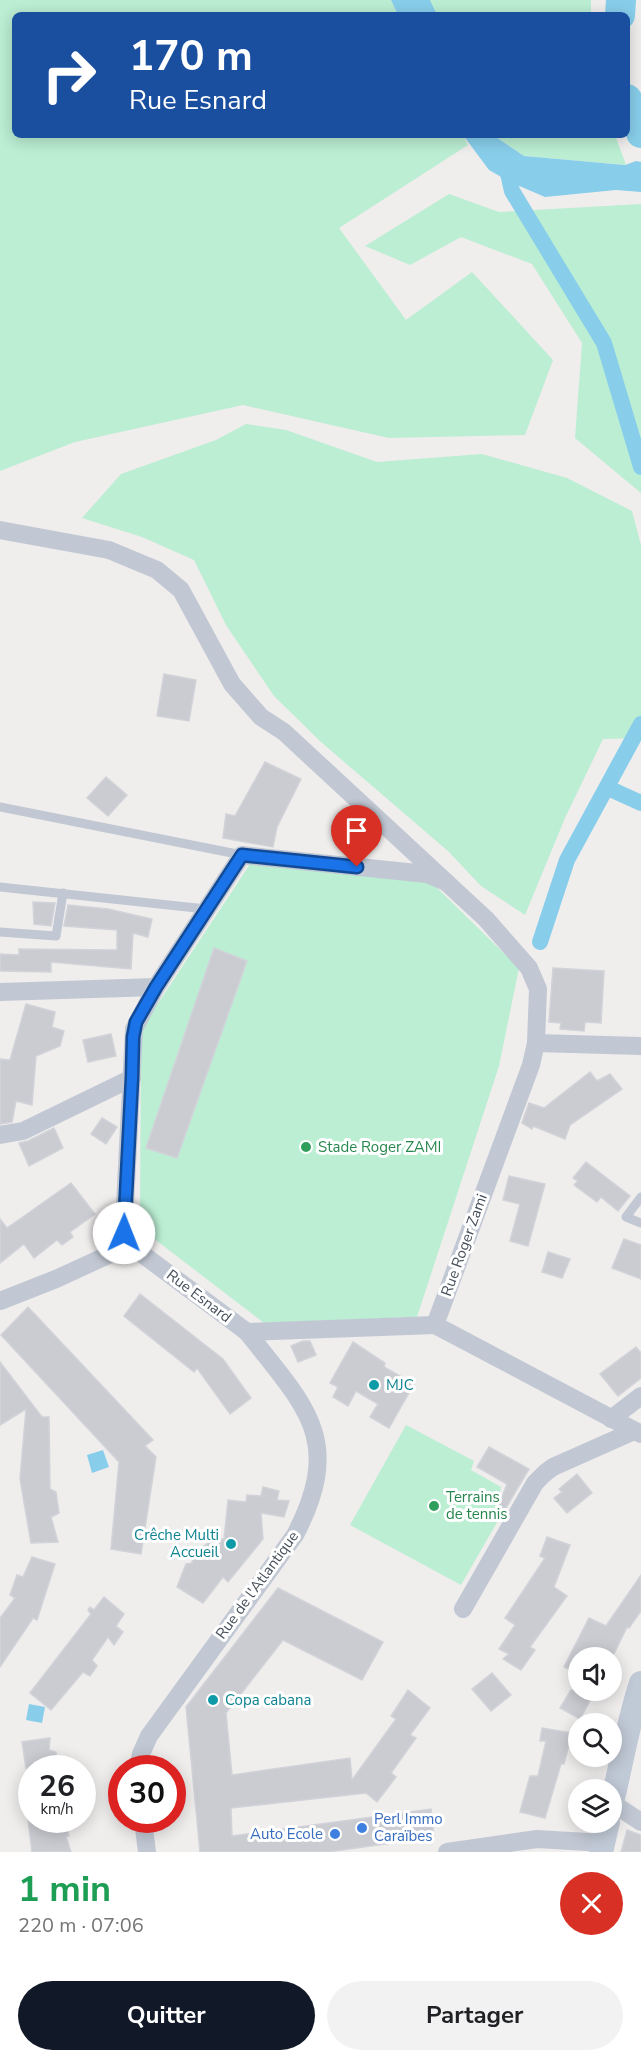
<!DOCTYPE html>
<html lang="fr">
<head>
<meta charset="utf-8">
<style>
	body { margin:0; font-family:"Nunito Sans",sans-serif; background:#f2f2f2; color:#202124; height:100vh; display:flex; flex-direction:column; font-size:22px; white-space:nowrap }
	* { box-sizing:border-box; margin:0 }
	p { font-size:20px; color:#757577 }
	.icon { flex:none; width:33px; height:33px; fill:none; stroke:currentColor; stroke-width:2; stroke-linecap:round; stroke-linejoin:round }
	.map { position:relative; height:1852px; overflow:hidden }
	.side { display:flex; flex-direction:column; background:#fff; flex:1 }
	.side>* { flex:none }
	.hud { position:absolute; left:12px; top:12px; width:618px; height:126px; border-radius:9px; box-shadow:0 3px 15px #0003; background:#1a4fa0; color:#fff; overflow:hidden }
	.buttons { position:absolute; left:568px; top:1647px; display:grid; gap:12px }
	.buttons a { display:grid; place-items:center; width:54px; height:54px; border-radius:50%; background:#fff; box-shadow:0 3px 15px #0003; font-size:30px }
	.speed { position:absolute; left:18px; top:1755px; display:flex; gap:12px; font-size:30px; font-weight:700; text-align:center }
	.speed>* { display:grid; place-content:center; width:78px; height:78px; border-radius:50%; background:#fff; box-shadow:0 3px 15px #0003; line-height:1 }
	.speed small { font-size:15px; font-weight:400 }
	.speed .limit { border:9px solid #d22; background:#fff; color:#111 }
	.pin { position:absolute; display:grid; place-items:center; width:51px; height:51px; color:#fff; margin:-62px -26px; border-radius:50% 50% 50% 0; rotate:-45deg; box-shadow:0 0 6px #0007 }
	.pin .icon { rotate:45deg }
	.me { position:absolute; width:66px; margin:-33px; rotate:1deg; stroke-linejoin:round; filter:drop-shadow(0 0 4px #0008) }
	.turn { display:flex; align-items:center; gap:21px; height:126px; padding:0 18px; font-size:27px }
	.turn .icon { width:78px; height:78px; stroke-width:2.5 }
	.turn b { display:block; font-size:42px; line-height:51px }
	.round { display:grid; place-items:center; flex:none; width:63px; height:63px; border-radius:32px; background:#f2f2f2 }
	.head { display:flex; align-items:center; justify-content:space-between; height:102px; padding:0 18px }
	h1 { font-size:36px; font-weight:700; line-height:45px; color:#1e9e55 }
	.cta { display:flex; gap:12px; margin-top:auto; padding:12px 18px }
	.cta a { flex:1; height:69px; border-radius:36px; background:#111827; color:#fff; font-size:24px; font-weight:700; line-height:69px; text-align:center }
	.cta a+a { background:#f2f2f2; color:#202124 }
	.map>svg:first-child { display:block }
</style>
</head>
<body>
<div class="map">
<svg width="641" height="1852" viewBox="0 0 641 1852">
	<rect width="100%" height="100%" fill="#f0eded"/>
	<g fill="#bbeed3">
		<path d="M0 0H391L398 15H15V135H463L468 145 339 228 406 320 472 272 553 360 525 435 389 438 243 405 75 442 0 471Z"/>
		<path d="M430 0H591V15H437Z"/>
		<path d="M493 135H615L626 165 524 156Z"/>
		<path d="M449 194 499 212 641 204V493L575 438 582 343 532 264 461 237 410 265 365 246Z"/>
		<path d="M246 424 286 430 377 462 482 454 567 478 632 511 641 545V738L603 739 565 818 525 915 481 886 448 851 321 742 274 696 226 625 194 560 142 537 82 518 121 474 216 440Z"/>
		<path d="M254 858 426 877 519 968 499 1066 417 1317 264 1323 140 1228 141 1029Z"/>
		<path d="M406 1425 474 1461 471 1470 501 1487 500 1493 511 1498 461 1585 350 1525Z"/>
	</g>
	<g fill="#88ceeb">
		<path d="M391 0H430L437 15H398Z"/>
		<path d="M463 135H493L524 156 625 165 636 161 641 162V192L616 190 545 197 510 182 489 170Z"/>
		<path d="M103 1450 109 1467 92 1473 87 1455Z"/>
		<path d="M29 1704 45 1707 42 1723 26 1720Z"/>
	</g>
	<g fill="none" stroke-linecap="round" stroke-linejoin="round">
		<g stroke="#88ceeb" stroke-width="16">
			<path d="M507 169 512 191 604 343 641 467"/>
			<path d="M608 788 641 803"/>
			<path d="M540 942 567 860 641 724"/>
		</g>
		<g stroke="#88ceeb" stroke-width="30">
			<path d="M620 15 621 0"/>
			<path d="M627 99 641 133"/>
		</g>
	</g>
	<g fill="#caccd2" stroke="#d1d3d9" stroke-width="1.5">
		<path d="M164 674 196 680 189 721 157 716Z"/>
		<path d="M265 762 301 779 277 827 273 847 223 838 226 814 235 816Z"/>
		<path d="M106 777 127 795 108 816 87 798Z"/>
		<path d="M33 902 55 903 51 926 34 924Z"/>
		<path d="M68 905 108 909 152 919 148 937 133 933 131 969 51 962V972L0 971V954L19 955V949L117 950V930L64 926Z"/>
		<path d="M214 948 247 961 177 1158 146 1148Z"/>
		<path d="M553 968 604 971 601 1023 585 1022 584 1031 560 1029 561 1023 549 1022Z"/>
		<path d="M26 1004 55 1012 52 1027 64 1031 60 1046 36 1056 32 1105 16 1101 12 1122 0 1124V1059L10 1060Z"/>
		<path d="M111 1034 116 1056 88 1062 83 1040Z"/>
		<path d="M590 1072 597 1081 610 1074 622 1089 570 1125 565 1139 533 1126 532 1129 522 1123 529 1103 544 1108Z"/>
		<path d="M102 1118 117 1127 106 1144 91 1134Z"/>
		<path d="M54 1128 63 1148 29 1166 19 1143 28 1141Z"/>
		<path d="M586 1162 630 1196 618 1211 601 1197 597 1202 574 1185 578 1181 573 1178Z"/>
		<path d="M509 1176 545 1184 528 1246 510 1241 520 1204 503 1200Z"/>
		<path d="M71 1183 95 1214 70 1232 73 1237 62 1245 57 1240 34 1258 24 1244 0 1263V1219L7 1228Z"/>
		<path d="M624 1239 641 1245V1279L612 1268Z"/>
		<path d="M548 1252 570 1259 562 1278 542 1272Z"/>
		<path d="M140 1294 223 1359 251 1398 230 1414 197 1368 194 1372 124 1316Z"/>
		<path d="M28 1307 153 1440 145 1446 156 1457 141 1554 111 1549 119 1462 1 1335Z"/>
		<path d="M303 1341H310L316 1355 298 1362 291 1346Z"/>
		<path d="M353 1342 385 1363 384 1367 414 1384 389 1428 370 1417 378 1404 356 1391 348 1406 333 1397 338 1387 330 1383Z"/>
		<path d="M636 1347 641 1353V1378L618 1396 600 1374Z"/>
		<path d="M0 1362 42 1417H49L50 1489 56 1492 59 1513 51 1517 58 1542 31 1543 20 1479 26 1409 0 1425Z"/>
		<path d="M489 1447 529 1469 503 1513 497 1510 507 1484 477 1467Z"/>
		<path d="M577 1474 592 1493 567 1513 554 1498 562 1492 559 1489Z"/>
		<path d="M263 1487 279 1491 277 1500 289 1501 284 1517 261 1513 263 1539 228 1582 223 1577 203 1603 177 1587 186 1564 192 1563 193 1555 213 1539H224L228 1500 246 1502 247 1495 261 1496Z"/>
		<path d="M547 1537 570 1545 554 1587 567 1596 530 1647 535 1650 521 1670 503 1659 509 1654 499 1649 515 1625 505 1618 545 1558 540 1556Z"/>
		<path d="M32 1557 55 1564 37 1620 33 1618 0 1667V1618L15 1598 10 1595 17 1575 23 1577Z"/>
		<path d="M641 1575V1611L629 1628 627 1627 612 1658H579V1674L564 1667 589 1618 606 1626Z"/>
		<path d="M278 1588 383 1642 362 1680 283 1640 226 1713 232 1775 350 1758 352 1780 396 1719 391 1716 408 1690 430 1708 410 1735 416 1738 391 1773 396 1777 377 1802 366 1793 231 1808 232 1836 431 1809 434 1837 328 1852H200L186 1707Z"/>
		<path d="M104 1597 124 1614 116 1626 123 1632 114 1645 108 1637 92 1660 97 1666 90 1676 83 1672 51 1710 30 1693 91 1614 88 1610 90 1607 94 1610Z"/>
		<path d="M492 1673 511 1695 491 1711 472 1689Z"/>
		<path d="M571 1690H596L580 1719 560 1708Z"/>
		<path d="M542 1728 572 1733 564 1764H561L545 1818 520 1812 530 1776H538L546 1741H540Z"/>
		<path d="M50 1738 49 1750 56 1752 59 1764H52V1768H26L22 1742Z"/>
		<path d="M28 1820H54V1824H65L69 1836H66L71 1852H32Z"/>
		<path d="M627 1830 641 1835V1852H621Z"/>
	</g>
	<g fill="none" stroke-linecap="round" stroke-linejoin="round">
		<g stroke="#c1c8d3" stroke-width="9">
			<path d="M0 807 242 855"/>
			<path d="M0 887 206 909"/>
			<path d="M0 932 56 936 63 893"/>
			<path d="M641 1197 626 1217 641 1223"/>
		</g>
		<g stroke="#c1c8d3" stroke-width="18">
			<path d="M0 530 109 550 157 570 181 590 232 684 261 717 284 732 486 919 529 968 538 989 536 1043"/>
			<path d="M0 992 156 987"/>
			<path d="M641 1046 536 1043 531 1065 435 1325 641 1434"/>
			<path d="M0 1135 23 1131 132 1078"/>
			<path d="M0 1301 56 1279 130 1245"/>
			<path d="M435 1325 247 1332 130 1245 125 1233 124 1224 134 1029 156 987 242 855 427 874 446 882"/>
			<path d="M611 1419 641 1396"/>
			<path d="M463 1609 535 1483 545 1473 553 1467 634 1431"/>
			<path d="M138 1768 141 1754 149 1736 295 1535C345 1439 305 1406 247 1332"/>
			<path d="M612 1803 641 1822"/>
			<path d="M143 1820 147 1852"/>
			<path d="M447 1852 537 1839 604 1843"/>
		</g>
		<g stroke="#c0c9d6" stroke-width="24">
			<path d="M612 1802C622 1762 628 1722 641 1683"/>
			<path d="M601 1852 608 1822"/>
		</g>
	</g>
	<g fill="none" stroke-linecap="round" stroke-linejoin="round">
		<defs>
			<path id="route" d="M124 1233 132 1078 133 1037 136 1022 156 987 242 855 357 867"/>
		</defs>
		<use href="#route" stroke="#114b97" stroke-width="15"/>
		<use href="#route" stroke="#1a73e8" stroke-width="10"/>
	</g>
	<g fill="#2e9e5b" stroke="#fff" stroke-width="2">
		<circle cx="306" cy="1147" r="6"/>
		<circle cx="434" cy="1506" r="6"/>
	</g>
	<g fill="#0f9aa8" stroke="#fff" stroke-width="2">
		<circle cx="374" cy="1385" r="6"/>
		<circle cx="231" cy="1544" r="6"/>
		<circle cx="213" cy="1700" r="6"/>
	</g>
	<g fill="#3f7fe0" stroke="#fff" stroke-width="2">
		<circle cx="362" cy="1828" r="6"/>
		<circle cx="335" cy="1834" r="6"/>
	</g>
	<g text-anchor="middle" stroke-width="6" stroke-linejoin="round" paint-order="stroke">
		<g font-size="15" fill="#27864d" stroke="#fff" text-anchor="start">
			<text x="318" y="1152">Stade Roger ZAMI</text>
			<text x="446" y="1502">Terrains<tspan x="446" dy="17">de tennis</tspan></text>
		</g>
		<g font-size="15" fill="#464f5a" stroke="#fff">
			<text transform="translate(464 1245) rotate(-70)" y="5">Rue Roger Zami</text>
			<text transform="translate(199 1296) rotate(37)" y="5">Rue Esnard</text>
			<text transform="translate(257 1585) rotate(-54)" y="5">Rue de l'Atlantique</text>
		</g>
		<g font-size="15" fill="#0d838f" stroke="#fff" text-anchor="start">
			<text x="386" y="1390">MJC</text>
			<text x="219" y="1540" text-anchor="end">Crêche Multi<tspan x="219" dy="17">Accueil</tspan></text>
			<text x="225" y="1705">Copa cabana</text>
		</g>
		<g font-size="15" fill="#366cbe" stroke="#fff" text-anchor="start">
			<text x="374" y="1824">Perl Immo<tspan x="374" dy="17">Caraïbes</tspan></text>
			<text x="323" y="1839" text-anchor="end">Auto Ecole</text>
		</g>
	</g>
</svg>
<div class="buttons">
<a><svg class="icon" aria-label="sound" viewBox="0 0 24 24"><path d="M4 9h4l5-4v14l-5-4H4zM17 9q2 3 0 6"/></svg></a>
<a><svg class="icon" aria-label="search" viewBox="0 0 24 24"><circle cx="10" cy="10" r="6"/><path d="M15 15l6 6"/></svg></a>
<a><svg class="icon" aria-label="layers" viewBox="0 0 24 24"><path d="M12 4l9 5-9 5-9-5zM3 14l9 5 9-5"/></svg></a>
</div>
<div class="speed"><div>26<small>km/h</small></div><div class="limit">30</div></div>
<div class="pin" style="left:357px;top:867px;background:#d93025"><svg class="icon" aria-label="arrive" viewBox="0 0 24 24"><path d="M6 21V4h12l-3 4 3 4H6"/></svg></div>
<svg class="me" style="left:124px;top:1233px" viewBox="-20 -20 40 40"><circle r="19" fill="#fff"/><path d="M0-13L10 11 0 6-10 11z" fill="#1a73e8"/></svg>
<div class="hud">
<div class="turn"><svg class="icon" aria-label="right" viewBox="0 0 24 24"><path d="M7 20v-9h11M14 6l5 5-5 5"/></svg><div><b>170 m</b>Rue Esnard</div></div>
</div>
</div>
<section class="side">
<div class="head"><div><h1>1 min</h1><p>220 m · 07:06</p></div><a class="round" style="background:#d93025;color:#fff"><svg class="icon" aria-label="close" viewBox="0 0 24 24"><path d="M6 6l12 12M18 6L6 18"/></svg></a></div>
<div class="cta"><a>Quitter</a><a>Partager</a></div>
</section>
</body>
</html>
